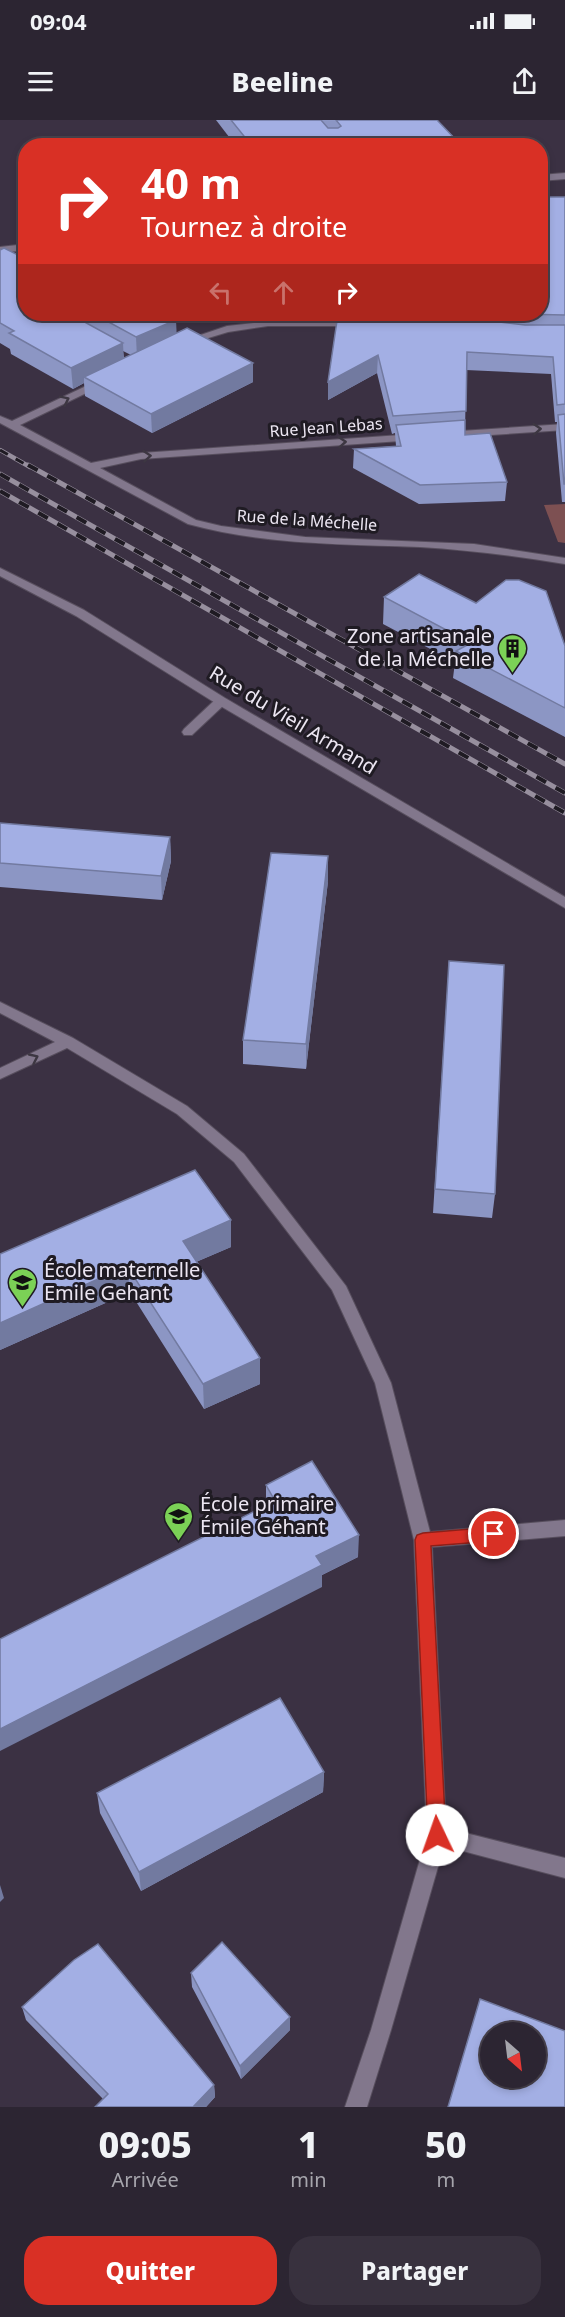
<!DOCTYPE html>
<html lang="fr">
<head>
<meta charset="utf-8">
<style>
	body { margin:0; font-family:"Noto Sans",sans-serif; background:#38313e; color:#f1f3f6; height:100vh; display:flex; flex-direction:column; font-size:22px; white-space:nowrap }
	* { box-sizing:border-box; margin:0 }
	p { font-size:20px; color:#a6a5ac }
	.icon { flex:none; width:33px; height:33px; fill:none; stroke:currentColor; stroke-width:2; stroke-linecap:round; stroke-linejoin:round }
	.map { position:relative; height:1987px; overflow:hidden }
	.panel { display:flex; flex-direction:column; background:#2c2532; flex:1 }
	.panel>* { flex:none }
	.banner { position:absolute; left:18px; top:18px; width:530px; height:183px; border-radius:24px; box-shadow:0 3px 9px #0003,0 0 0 2px #48424d; background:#d93025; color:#fff; overflow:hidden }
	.needle { width:39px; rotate:152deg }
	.buttons { position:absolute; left:480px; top:1902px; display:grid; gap:12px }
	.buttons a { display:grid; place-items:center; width:66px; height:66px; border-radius:50%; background:#2c2532; box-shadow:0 3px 9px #0003,0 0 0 2px #48424d; font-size:30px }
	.pin { position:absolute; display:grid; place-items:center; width:51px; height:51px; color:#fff; margin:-26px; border:3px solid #fff; border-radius:50%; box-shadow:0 2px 6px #0007 }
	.me { position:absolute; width:66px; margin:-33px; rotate:357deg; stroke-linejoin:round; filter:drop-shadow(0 0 4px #0008) }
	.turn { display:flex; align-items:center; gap:21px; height:126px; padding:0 24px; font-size:27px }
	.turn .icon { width:78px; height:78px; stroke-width:2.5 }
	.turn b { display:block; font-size:42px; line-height:51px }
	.lanes { display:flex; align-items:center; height:57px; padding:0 24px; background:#0003; justify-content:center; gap:30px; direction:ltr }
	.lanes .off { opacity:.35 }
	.eta { display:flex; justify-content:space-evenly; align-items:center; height:102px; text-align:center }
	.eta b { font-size:36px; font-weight:800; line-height:42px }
	.button { display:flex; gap:12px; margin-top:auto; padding:12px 24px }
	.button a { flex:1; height:69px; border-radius:24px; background:#d93025; color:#fff; font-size:24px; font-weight:800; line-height:69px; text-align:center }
	.button a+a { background:#38313e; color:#f1f3f6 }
	.status { display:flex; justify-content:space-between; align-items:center; height:42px; padding:0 30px; background:#2c2532; direction:ltr }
	.status svg { height:16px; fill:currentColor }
	header { display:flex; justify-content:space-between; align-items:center; height:78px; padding:0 24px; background:#2c2532; font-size:27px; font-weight:800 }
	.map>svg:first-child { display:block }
</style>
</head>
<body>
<div class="status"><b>09:04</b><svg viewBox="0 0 49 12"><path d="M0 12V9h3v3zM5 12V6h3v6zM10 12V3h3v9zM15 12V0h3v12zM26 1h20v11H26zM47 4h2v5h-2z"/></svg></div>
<header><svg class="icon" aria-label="menu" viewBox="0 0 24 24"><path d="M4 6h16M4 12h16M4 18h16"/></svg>Beeline<svg class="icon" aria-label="share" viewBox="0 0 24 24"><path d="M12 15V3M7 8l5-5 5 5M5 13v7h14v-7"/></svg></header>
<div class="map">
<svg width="565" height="1987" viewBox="0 0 565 1987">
	<rect width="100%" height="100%" fill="#3b3143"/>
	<path fill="#7d5052" d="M565 384V423L558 422 544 385Z"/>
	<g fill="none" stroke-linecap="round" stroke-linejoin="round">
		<defs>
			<path id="service" d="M221 577 227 581 225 584 192 615H184L182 612 184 609 217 578Z"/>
			<g id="minor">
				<path d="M565 53V59L540 61V55Z"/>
				<path d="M26 124V130L0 133V127Z"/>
				<path d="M288 199 356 200 361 203 356 206H268L228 212 182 226 177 223 227 206Z"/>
				<path d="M101 259 105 260V264L20 305 91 343 141 333 415 314 420 317 415 320 141 339 100 348 196 400 221 406 305 417 474 424 565 438V444C517 436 468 430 420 427 341 424 265 425 188 404L0 303V296L12 301Z"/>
				<path d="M565 304V310L445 318 440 315 445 312Z"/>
				<path d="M0 448 84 490 225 578 565 777V788L217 584 76 496 0 456Z"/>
				<path d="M0 882 73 918 187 986 244 1034 346 1166 391 1263 430 1412 565 1400V1416L432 1427 446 1708 565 1738V1758L444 1726 391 1910 367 1987H345L371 1910 427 1715 414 1420 375 1263 332 1170 234 1042 177 994 67 928 0 959V948L55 922 0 893Z"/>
			</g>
		</defs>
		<use href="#service" stroke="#574e5d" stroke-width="2"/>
		<use href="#minor" stroke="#574e5d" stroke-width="2"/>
		<use href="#service" fill="#82778c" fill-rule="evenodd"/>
		<use href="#minor" fill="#82778c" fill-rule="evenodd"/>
		<defs>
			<path id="rail-far1" d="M0 330 30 347"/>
			<g id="rail">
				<path d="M28 345 565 644"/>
				<path d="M0 354 565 673"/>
				<path d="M0 371 565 693"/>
			</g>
		</defs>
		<use href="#rail-far1" stroke="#978f9e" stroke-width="4.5"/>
		<use href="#rail" stroke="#978f9e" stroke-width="5"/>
		<use href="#rail-far1" stroke="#1f1b23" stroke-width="3" stroke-dasharray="9" stroke-linecap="butt"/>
		<use href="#rail" stroke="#1f1b23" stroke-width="4" stroke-dasharray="11" stroke-linecap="butt"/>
	</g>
	<g fill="#8c96c4" fill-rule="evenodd">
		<path d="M216 0H437L460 24V26H236Z"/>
		<path d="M565 77V382H562L556 313 557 302H555L551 254 466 250 465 315 507 362 505 381 419 384 353 348 354 329 396 326 395 313 392 314 377 253 328 280 338 194H540Z"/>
		<path d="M0 130 26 194H163L176 200V213L253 243V262L152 313 85 276 84 263 73 269 11 234 10 229 0 223ZM123 231 131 235 124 238Z"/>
		<path d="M384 477 476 483 565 526V617L453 558 455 542 383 504Z"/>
		<path d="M0 703 170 717 171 741 162 780 0 767Z"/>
		<path d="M328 761 306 949 243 944V920Z"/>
		<path d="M449 841 495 1074 492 1098 433 1093Z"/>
		<path d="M231 1127 196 1142 260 1264 204 1289 130 1172 0 1230V1134Z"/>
		<path d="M266 1365 358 1437 322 1455V1467L266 1386Z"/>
		<path d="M324 1652 323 1672 141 1771 100 1693 97 1673Z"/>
		<path d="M191 1853 290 1897V1910L241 1959 192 1867Z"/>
		<path d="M22 1887 214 1965 215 1977 206 1987H95L103 1979 26 1900Z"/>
	</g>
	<g fill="#727aa0">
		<path d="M176 200 177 221 137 238 136 217Z"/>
		<path d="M123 223 124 244 84 257V263L73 269 71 248Z"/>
		<path d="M378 235 377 253 328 280V262Z"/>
		<path d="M253 243V262L152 313 151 294Z"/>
		<path d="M170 717 171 741 162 780 161 756Z"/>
		<path d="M328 736V761L306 949V924Z"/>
		<path d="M231 1100V1127L184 1147 183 1121Z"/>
		<path d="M127 1146 130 1172 0 1230V1203Z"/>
		<path d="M260 1238V1264L204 1289 203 1264Z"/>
		<path d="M359 1415 358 1437 322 1455V1467L0 1631V1609L316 1436Z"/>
		<path d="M324 1652 323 1672 141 1771 139 1752Z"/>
		<path d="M0 1765 4 1778 0 1782Z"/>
		<path d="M290 1897V1910L241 1959 240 1946Z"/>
		<path d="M214 1965 215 1977 206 1987H193Z"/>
	</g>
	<g fill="#a3afe4" stroke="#727aa0" stroke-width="1.5" fill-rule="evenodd">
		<path d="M231 0H321L328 8H338L341 6 336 0H437L460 24 451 26H252Z"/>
		<path d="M540 77H565V195L518 194H540Z"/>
		<path d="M4 128 26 139V194H70L123 223 71 248 9 213 14 211 0 203V130Z"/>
		<path d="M94 194H163L176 200 136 217Z"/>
		<path d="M338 194H400L446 196 525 205H565V284L557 285 553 237 467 232 466 291 393 296 378 235 328 262Z"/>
		<path d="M187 208 253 243 151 294 84 257Z"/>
		<path d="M565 294V364H564L558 295Z"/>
		<path d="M465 300V315L490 313 507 362 420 365 354 329 401 326 396 305Z"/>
		<path d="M419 454 476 483 506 460H519L546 471 565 526V588L456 531 471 523 384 477Z"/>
		<path d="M0 703 170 717 161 756 0 743Z"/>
		<path d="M271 733 328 736 306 924 243 920Z"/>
		<path d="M449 841 504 845 495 1074 435 1069Z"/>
		<path d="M195 1050 231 1100 183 1121 260 1238 203 1264 127 1146 0 1203V1134Z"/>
		<path d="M312 1341 359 1415 316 1436 322 1445 0 1609V1519L275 1381 266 1365Z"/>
		<path d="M280 1578 324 1652 139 1752 97 1673Z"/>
		<path d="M222 1822 290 1897 240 1946 191 1853Z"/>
		<path d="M98 1824 214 1965 193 1987H95L108 1974 22 1887 74 1840Z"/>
		<path d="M480 1879 565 1911V1987H448ZM490 1912H536V1958H490Z"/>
	</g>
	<defs><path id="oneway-chevron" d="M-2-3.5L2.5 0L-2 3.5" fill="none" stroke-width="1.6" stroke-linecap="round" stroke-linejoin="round" transform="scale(1.5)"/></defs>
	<g stroke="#3d3742">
		<use href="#oneway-chevron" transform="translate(65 280) rotate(-26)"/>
		<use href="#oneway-chevron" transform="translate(537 309) rotate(-4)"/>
		<use href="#oneway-chevron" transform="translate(342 322) rotate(-4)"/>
		<use href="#oneway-chevron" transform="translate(147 336) rotate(-5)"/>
		<use href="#oneway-chevron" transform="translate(34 938) rotate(-25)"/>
	</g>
	<path fill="#d93025" stroke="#8d1f18" stroke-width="1.5" d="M494 1407 500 1409 502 1414 500 1419 494 1421 431 1426 446 1715 443 1721 437 1724 431 1721 428 1715 415 1420 417 1415 423 1413Z"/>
	<defs>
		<symbol id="building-pin" viewBox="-11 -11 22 30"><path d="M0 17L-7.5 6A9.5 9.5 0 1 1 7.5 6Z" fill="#7bd156" stroke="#1f1b23"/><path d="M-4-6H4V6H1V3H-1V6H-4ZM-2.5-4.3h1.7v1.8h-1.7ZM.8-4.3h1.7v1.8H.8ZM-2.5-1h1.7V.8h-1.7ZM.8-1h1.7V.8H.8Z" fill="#111"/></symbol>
		<symbol id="school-pin" viewBox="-11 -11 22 30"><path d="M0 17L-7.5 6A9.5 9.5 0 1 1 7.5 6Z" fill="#7bd156" stroke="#1f1b23"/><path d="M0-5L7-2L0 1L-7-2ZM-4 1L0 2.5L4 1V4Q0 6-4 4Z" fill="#111"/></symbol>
	</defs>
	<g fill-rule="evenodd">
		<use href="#building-pin" x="496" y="512" width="33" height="45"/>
		<use href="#school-pin" x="6" y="1146" width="33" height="45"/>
		<use href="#school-pin" x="162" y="1380" width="33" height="45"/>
	</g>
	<g text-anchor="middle" stroke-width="6" stroke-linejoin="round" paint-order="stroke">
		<g font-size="16" fill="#ece6f2" stroke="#1f1b23">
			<text transform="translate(326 307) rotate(-4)" y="6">Rue Jean Lebas</text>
			<text transform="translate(307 400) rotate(4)" y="6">Rue de la Méchelle</text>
		</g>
		<g font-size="20" fill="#ece6f2" stroke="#1f1b23" text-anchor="start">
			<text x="492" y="523" text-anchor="end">Zone artisanale<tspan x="492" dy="23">de la Méchelle</tspan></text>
			<text x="44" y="1157">École maternelle<tspan x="44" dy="23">Emile Gehant</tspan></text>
			<text x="200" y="1391">École primaire<tspan x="200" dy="23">Émile Géhant</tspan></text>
		</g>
		<g font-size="20" fill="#ece6f2" stroke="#1f1b23">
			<text transform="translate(293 600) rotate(31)" y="7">Rue du Vieil Armand</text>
		</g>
	</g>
</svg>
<div class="buttons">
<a><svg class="needle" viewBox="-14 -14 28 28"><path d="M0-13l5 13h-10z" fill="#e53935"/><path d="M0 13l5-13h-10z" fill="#a6a5ac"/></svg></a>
</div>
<div class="pin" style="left:494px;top:1414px;background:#d93025"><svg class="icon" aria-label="arrive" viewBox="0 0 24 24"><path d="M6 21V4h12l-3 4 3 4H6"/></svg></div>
<svg class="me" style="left:437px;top:1715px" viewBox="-20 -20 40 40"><circle r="19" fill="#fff"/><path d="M0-13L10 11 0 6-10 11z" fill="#d93025"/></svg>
<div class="banner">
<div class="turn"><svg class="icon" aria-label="right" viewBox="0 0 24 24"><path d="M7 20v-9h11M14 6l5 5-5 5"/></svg><div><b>40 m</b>Tournez à droite</div></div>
<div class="lanes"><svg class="icon off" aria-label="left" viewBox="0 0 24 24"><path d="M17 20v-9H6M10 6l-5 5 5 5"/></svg><svg class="icon off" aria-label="ahead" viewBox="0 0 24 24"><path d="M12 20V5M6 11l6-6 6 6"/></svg><svg class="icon" aria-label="right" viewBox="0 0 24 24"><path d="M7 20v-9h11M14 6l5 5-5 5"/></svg></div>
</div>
</div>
<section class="panel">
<div class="eta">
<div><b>09:05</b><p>Arrivée</p></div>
<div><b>1</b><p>min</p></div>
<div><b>50</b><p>m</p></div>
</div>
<div class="button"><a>Quitter</a><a>Partager</a></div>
</section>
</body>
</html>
